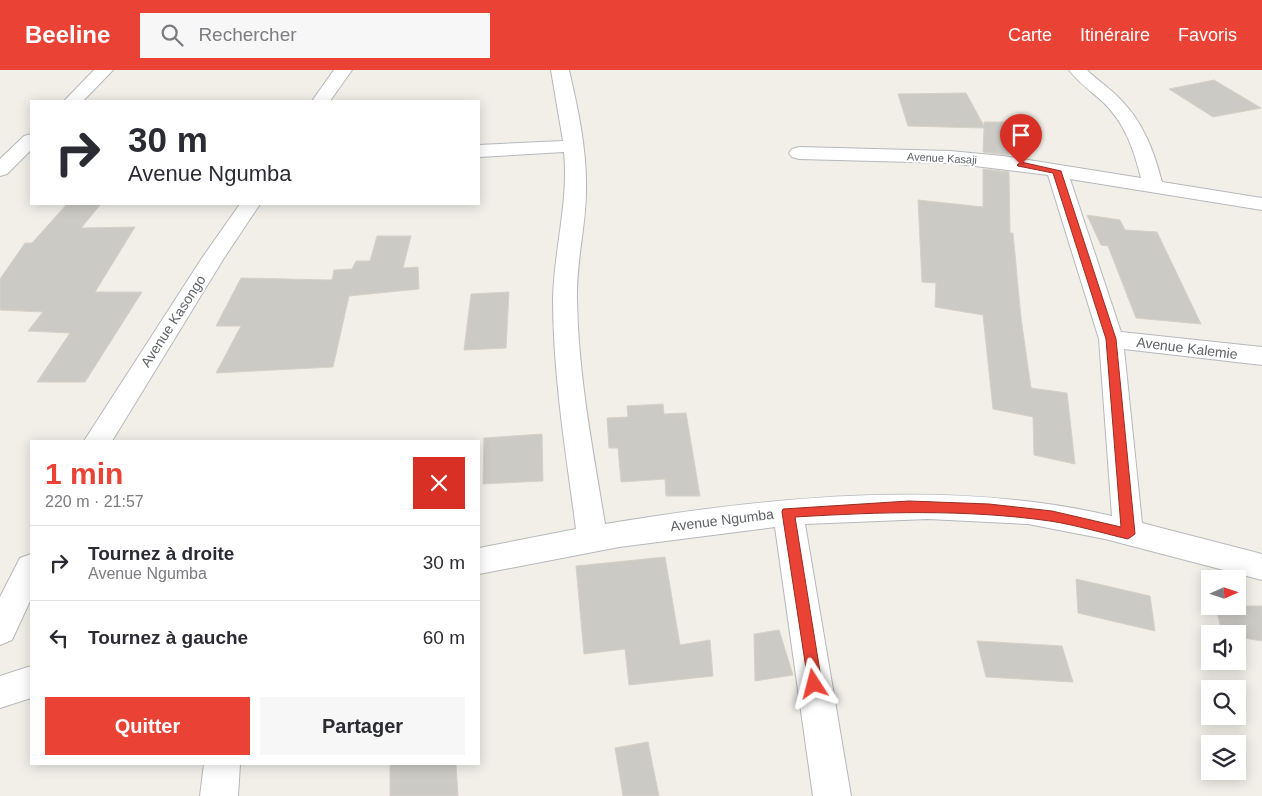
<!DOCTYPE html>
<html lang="fr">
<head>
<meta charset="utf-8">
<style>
	body { margin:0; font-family:Arial,sans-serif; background:#f7f7f7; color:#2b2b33; height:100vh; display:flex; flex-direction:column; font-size:19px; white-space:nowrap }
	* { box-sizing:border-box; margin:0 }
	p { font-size:16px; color:#7c7c81 }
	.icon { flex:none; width:28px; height:28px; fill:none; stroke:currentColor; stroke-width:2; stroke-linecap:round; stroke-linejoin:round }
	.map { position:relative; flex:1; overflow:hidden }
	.panel { position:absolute; left:30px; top:370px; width:450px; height:325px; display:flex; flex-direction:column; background:#fff; border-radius:0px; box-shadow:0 2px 12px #0003 }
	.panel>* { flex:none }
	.top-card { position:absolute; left:30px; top:30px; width:450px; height:105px; border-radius:0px; box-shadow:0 2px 12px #0003; background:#fff; color:#2b2b33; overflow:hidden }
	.needle { width:32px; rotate:87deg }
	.buttons { position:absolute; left:1201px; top:500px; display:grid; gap:10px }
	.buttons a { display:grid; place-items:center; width:45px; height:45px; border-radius:0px; background:#fff; box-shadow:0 2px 12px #0003; font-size:25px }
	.pin { position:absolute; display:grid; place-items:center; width:42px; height:42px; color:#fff; margin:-51px -21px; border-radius:50% 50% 50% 0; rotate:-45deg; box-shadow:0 0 5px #0007 }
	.pin .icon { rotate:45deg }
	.me { position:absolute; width:55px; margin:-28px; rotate:351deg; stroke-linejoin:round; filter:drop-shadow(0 0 4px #0008) }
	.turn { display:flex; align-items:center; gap:18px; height:105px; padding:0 15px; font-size:22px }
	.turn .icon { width:65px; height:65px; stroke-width:2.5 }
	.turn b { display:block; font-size:35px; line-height:42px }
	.round { display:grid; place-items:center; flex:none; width:52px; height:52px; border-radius:0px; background:#f7f7f7 }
	.overview { display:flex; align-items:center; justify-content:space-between; height:85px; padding:0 15px }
	h1 { font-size:30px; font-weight:700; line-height:38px; color:#ea4335 }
	.primary-button { display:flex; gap:10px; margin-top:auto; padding:10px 15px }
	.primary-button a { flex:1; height:58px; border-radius:0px; background:#ea4335; color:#fff; font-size:20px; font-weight:700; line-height:58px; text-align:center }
	.primary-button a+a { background:#f7f7f7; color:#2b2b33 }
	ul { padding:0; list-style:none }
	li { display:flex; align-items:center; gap:15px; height:75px; padding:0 15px; border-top:1px solid #e1e1e2 }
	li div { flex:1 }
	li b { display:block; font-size:19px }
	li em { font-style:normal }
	header { display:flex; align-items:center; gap:30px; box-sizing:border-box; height:70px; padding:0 25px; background:#ea4335; color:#fff }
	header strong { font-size:24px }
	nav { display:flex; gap:28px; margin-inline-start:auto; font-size:18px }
	.search { width:350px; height:45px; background:#f7f7f7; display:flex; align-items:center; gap:12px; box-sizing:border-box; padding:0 18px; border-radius:0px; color:#7c7c81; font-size:19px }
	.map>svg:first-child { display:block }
</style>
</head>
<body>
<header>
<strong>Beeline</strong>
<div class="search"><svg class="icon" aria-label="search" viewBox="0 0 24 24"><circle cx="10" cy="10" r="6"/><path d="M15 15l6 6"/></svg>Rechercher</div>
<nav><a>Carte</a><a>Itinéraire</a><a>Favoris</a></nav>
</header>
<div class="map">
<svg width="1262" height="726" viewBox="0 0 1262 726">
	<rect width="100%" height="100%" fill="#f1efe8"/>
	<g fill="#cccac5" stroke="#d6d1c6">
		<path d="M1214 10 1261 38 1213 47 1169 19Z"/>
		<path d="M966 23 984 56V52H1009V85L983 82 984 58 908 56 898 24Z"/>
		<path d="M983 99 1009 102 1010 163H1013L1021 248 1031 318 1067 323 1075 394 1034 385 1033 347 993 339 983 245 935 237 936 213 922 212 918 130 983 137Z"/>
		<path d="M67 134H101L81 158 135 157 95 222H142L85 312H37L70 263 28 261 43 242 0 240V209L25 173H32Z"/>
		<path d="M1087 145 1120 150 1125 160 1157 162 1201 254 1136 248 1108 176 1101 175Z"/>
		<path d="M377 166H411L403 198 418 197 419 219 349 226 333 297 216 303 241 256H216L241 208 332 210 334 200 352 199 356 191H370Z"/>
		<path d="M509 222 506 278 464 280 471 224Z"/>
		<path d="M663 334 664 344 686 343 700 426H666L665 409 621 412 618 378H609L607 348 628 347 627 336Z"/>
		<path d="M542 364 543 411 483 414 484 368Z"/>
		<path d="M665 487 680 575 710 570 713 606 629 615 625 579 584 584 576 496Z"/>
		<path d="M1076 509 1150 526 1155 561 1078 543Z"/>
		<path d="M1216 536H1262V571L1238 567V564H1222Z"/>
		<path d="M779 560 793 605 755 611 754 564Z"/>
		<path d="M977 571 1062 576 1073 612 986 607Z"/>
		<path d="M648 672 659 726H623L615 678Z"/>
		<path d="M390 694H456L458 726H390Z"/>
	</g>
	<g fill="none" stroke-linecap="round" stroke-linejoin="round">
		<defs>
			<g id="street">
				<path d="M94 0H113L83 31H64Z"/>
				<path d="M334 0H352L330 31H312Z"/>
				<path d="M551 0H569C578 39 587 80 586 120 586 156 576 192 577 229 578 305 593 380 605 454 769 427 948 408 1112 446L1099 269 1048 105 950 93 799 89 792 87 789 83 792 79 799 77 950 81 1003 86 1141 108C1134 80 1125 53 1103 32 1092 22 1079 13 1069 0H1087C1097 10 1110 18 1120 29 1143 52 1154 81 1162 112L1262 128V140L1070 109 1121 262 1262 277V295L1124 279 1142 453 1262 484V510L1105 469 1028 454 928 449 805 454 851 726H813L775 457 619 477 479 504V478L576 459C566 383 553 306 553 229 554 179 569 132 564 82L479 87V75L563 71Z"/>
				<path d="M31 64V80L7 104 0 106V89L24 66Z"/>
				<path d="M240 134H260L224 188 112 371H84L202 188Z"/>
				<path d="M31 484V529L12 570 0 575V527L20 488Z"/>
				<path d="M31 596V628L0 638V606Z"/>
				<path d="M204 694H240L238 726H200Z"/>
			</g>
		</defs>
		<use href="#street" stroke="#b5b8bc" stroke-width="2"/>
		<use href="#street" fill="#fff" fill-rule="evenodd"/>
	</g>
	<path fill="#ea4335" stroke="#982c22" d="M1021 92 1061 101 1116 269 1135 464 1128 469C1102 463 1076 455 1050 451 965 439 880 442 795 447L822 614 819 618 814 620 809 618 782 442 783 439 909 431 989 434 1052 441 1121 457 1106 269 1053 103 1018 96 1017 95Z"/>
	<g text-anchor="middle" stroke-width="4" stroke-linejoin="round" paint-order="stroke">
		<g font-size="11" fill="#5f6368" stroke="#fff">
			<text transform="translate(942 88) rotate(3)" y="4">Avenue Kasaji</text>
		</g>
		<g font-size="14" fill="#5f6368" stroke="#fff">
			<text transform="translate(173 251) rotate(-57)" y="5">Avenue Kasongo</text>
			<text transform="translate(1187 278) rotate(7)" y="5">Avenue Kalemie</text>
			<text transform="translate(722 450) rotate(-7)" y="5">Avenue Ngumba</text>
		</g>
	</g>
</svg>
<div class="buttons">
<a><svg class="needle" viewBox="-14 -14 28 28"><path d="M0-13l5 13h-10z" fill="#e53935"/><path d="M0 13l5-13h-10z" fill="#7c7c81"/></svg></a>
<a><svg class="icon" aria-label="sound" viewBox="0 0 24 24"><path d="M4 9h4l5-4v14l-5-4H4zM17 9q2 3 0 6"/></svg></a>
<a><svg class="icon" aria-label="search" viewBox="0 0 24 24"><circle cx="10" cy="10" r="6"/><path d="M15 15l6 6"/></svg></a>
<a><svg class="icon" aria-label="layers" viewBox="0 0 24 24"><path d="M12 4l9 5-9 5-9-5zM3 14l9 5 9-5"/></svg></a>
</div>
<div class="pin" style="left:1021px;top:95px;background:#d93025"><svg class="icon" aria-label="arrive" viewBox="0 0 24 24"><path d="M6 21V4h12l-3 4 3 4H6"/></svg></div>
<svg class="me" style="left:814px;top:614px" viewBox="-20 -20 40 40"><path d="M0-17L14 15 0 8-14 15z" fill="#ea4335" stroke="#fff" stroke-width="4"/></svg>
<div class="top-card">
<div class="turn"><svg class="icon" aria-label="right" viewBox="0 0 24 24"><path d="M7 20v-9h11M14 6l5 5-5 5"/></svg><div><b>30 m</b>Avenue Ngumba</div></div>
</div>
<section class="panel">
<div class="overview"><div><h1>1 min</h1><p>220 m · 21:57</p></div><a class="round" style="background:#d93025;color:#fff"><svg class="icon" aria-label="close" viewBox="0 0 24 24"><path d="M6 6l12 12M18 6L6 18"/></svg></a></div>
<ul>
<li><svg class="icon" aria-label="right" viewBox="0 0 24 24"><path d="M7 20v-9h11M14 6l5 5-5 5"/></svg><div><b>Tournez à droite</b><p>Avenue Ngumba</p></div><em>30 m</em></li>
<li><svg class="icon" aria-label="left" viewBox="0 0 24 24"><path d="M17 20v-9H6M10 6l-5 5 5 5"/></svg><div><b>Tournez à gauche</b></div><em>60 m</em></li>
</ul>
<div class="primary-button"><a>Quitter</a><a>Partager</a></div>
</section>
</div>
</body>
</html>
